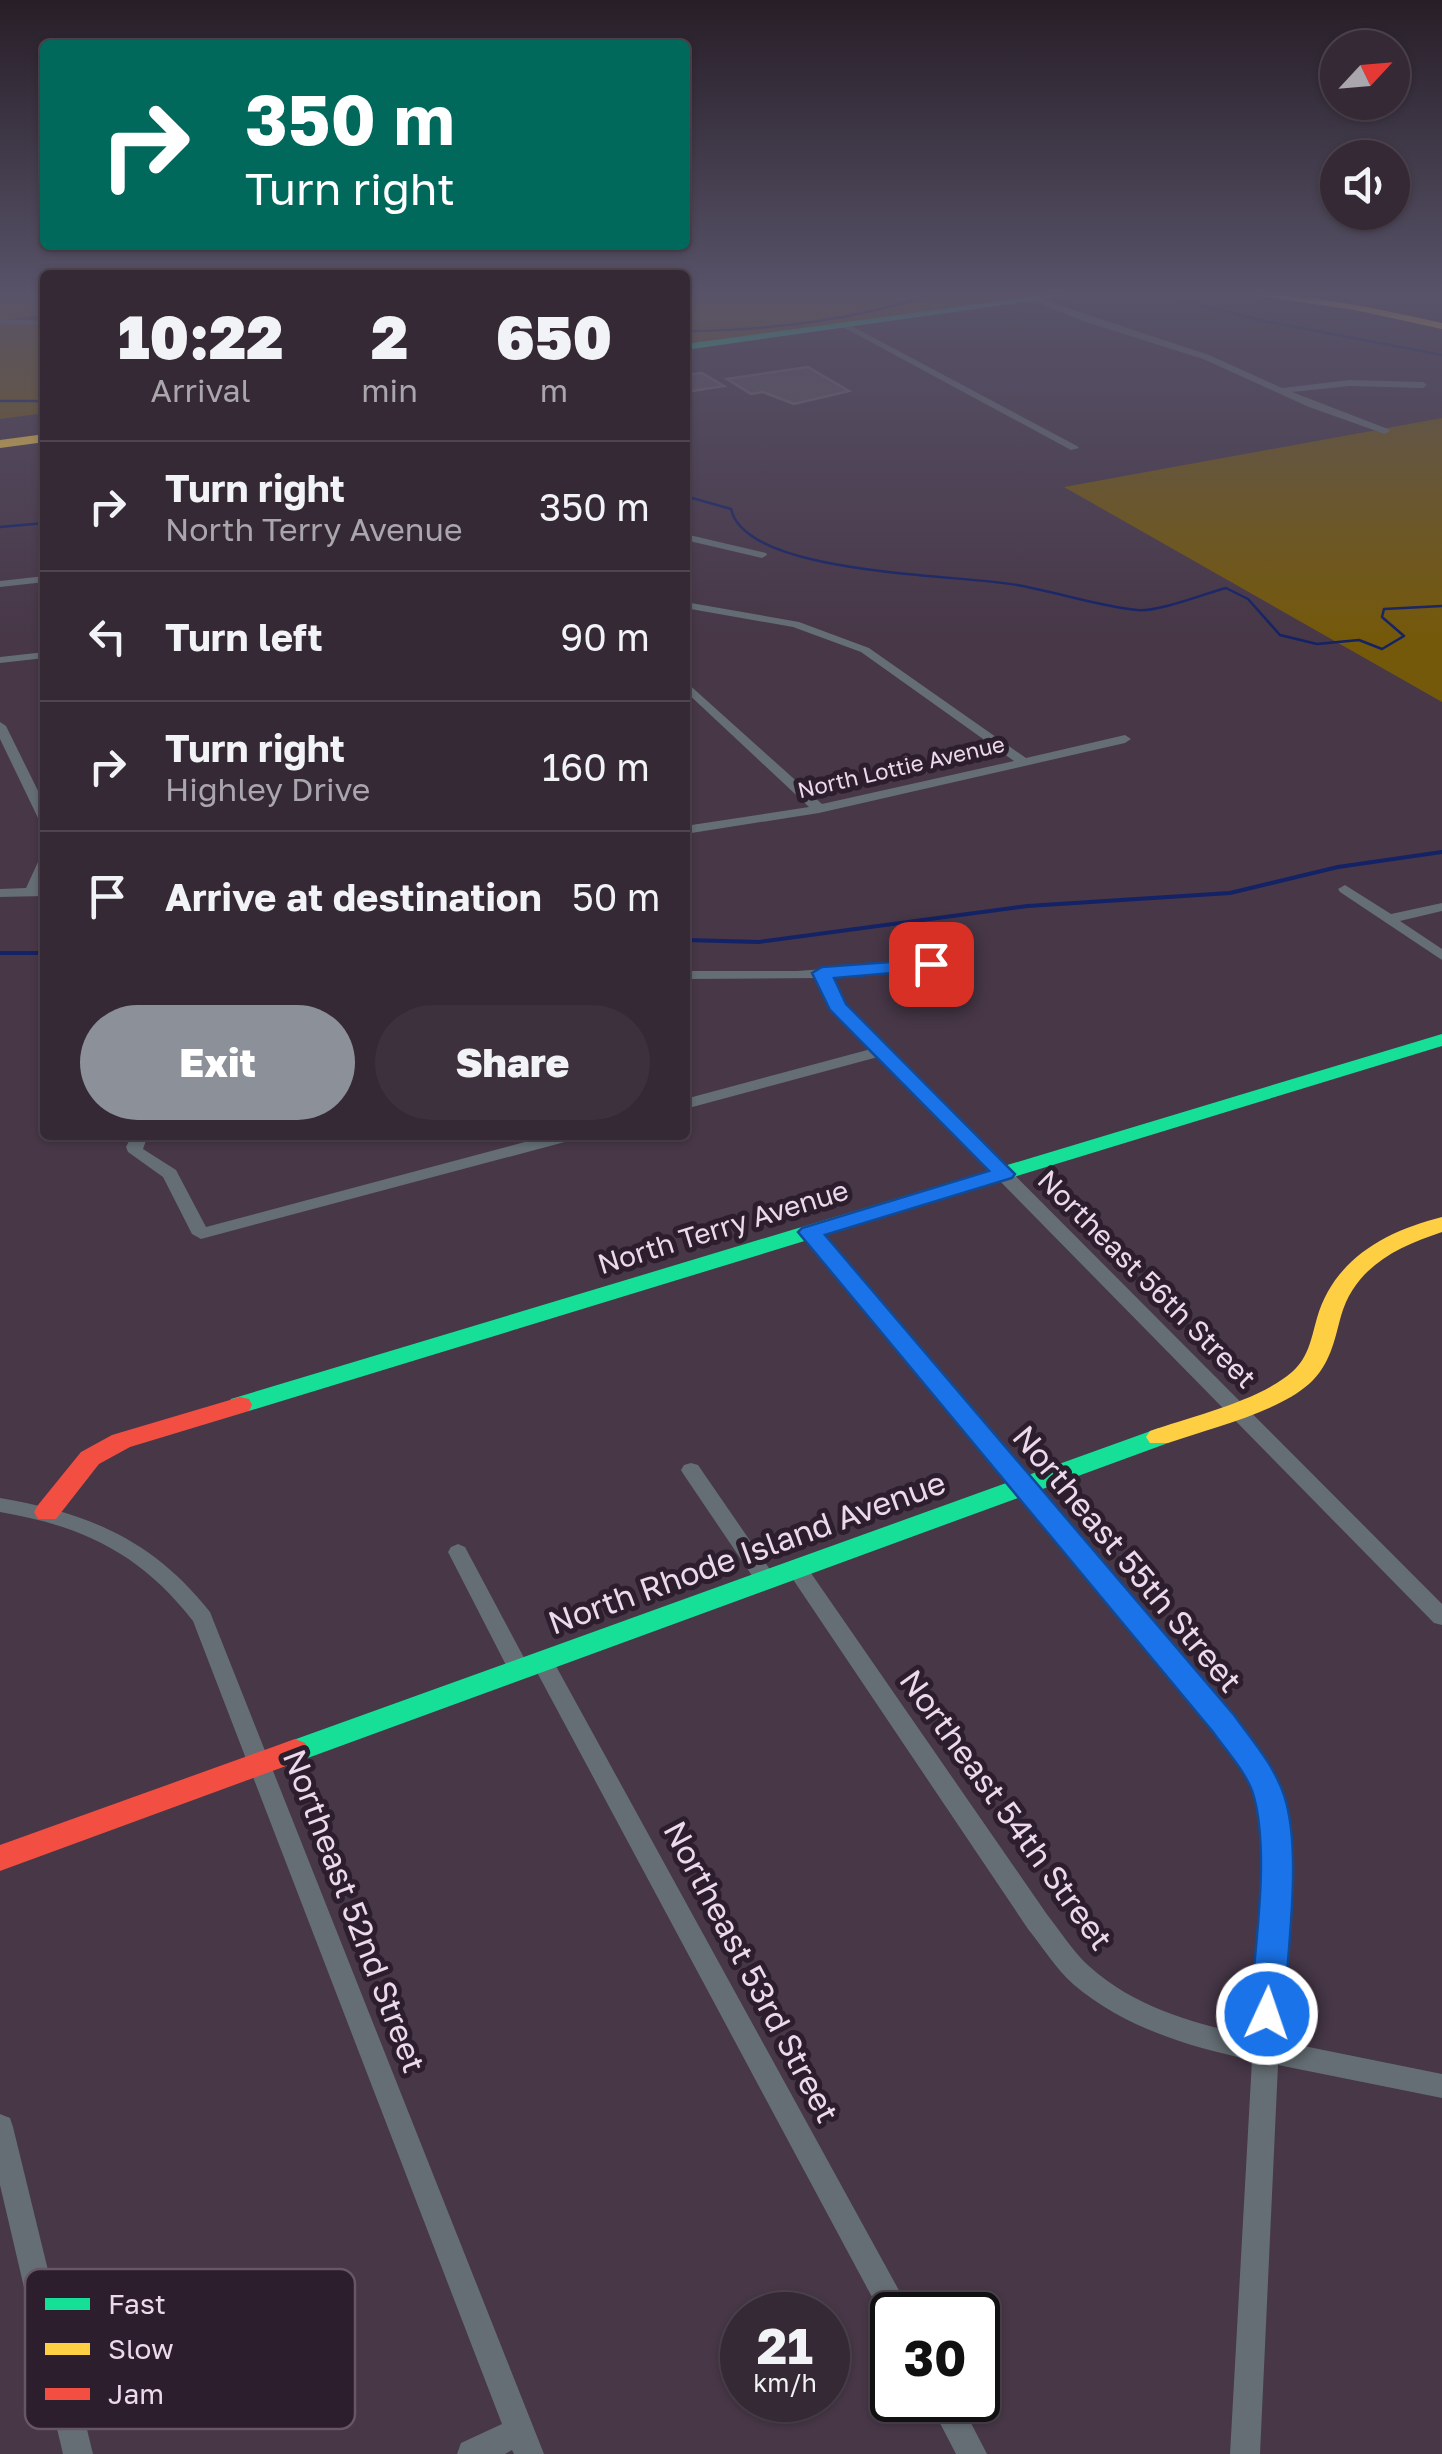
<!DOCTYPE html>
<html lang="en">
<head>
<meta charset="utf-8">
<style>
	body { margin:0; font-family:"Golos Text",sans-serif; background:#3d313d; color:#f1f3f6; height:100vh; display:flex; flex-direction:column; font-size:38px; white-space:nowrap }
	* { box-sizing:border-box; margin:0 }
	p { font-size:32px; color:#aaa6ad }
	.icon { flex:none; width:55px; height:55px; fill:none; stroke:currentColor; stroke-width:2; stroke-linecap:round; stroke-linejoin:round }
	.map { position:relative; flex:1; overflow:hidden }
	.side { position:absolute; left:40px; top:270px; width:650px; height:870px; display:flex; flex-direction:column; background:#352935; border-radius:10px; box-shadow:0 2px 8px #0004,0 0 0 2px #4f4550 }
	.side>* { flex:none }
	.top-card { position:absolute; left:40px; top:40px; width:650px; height:210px; border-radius:10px; box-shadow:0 2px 8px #0004,0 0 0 2px #4f4550; background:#00695c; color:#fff; overflow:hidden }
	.needle { width:65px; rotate:64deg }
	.controls { position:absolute; left:1320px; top:30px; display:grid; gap:20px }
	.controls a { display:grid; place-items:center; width:90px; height:90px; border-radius:50%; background:#352935; box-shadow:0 2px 8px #0004,0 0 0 2px #4f4550; font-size:50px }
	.speed { position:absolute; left:720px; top:2292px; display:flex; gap:20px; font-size:50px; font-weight:700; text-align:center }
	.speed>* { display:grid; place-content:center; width:130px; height:130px; border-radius:50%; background:#352935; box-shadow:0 2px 8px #0004,0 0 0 2px #4f4550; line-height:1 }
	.speed small { font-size:25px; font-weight:400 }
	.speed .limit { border:5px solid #111; border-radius:15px; background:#fff; color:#111 }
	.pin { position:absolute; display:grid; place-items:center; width:85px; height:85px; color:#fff; margin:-42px; border-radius:20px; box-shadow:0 5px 15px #0006 }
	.me { position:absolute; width:110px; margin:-55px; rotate:3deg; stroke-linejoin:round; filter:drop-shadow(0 0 8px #0008) }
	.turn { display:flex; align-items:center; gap:35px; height:210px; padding:0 40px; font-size:45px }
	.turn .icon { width:130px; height:130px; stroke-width:2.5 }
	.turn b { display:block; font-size:70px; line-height:85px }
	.eta { display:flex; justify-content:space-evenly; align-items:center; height:170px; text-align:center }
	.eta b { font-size:60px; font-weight:800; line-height:70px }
	.button { display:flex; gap:20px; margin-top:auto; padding:20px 40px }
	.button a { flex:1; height:115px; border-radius:60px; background:#8c9099; color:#fff; font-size:40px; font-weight:800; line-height:115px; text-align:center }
	.button a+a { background:#3d313d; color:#f1f3f6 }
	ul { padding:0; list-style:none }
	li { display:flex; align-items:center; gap:30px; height:130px; padding:0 40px; border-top:2px solid #4f4550 }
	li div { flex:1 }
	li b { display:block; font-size:38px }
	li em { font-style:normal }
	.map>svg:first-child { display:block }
</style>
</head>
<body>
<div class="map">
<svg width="1442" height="2454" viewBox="0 0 1442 2454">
	<rect width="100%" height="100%" fill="#473747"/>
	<g fill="#75590a">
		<path d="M0 294H45V317C33 313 16 320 0 320Z"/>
		<path d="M685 294H1050L685 344Z"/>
		<path d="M0 322 45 324V413L0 419Z"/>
		<path d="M1442 418V702L1064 487Z"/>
	</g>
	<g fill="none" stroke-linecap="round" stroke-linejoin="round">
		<g stroke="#142266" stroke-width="2.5">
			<path d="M1154 294 1264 321 1442 355"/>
			<path d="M685 331C770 330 852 321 933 294"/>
			<path d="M0 401H45"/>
			<path d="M685 496 731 509C746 576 959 574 1017 585 1057 592 1097 606 1137 610 1159 612 1203 594 1226 588L1248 599 1280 635 1317 644 1359 640 1382 649 1404 636 1382 617 1384 609 1442 606"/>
			<path d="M0 527 45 523"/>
		</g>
		<g stroke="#142266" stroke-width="4">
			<path d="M685 940 759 942 1028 906 1230 893 1338 867 1442 852"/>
			<path d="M0 953H45"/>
		</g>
	</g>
	<g fill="#5d4e59" stroke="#6f606b" stroke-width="2.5">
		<path d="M808 367 849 391 794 404 763 392 751 394 727 379Z"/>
		<path d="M702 373 724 386 685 392V375Z"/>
	</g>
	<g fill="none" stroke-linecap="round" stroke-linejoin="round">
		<g fill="#646e74" fill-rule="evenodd">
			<path d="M1034 297 1209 355 1282 388 1350 380 1423 382 1427 385 1423 388 1350 386 1292 392 1388 429 1390 431 1385 434 1309 407 1203 359 1083 321 1034 301Z"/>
			<path d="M0 319 45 321V325L0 323Z"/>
			<path d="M846 323 1077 446 1079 448 1071 450 843 327Z"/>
			<path d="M685 534 766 553 767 555 762 558 685 540Z"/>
			<path d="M45 576V582L0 587V581Z"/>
			<path d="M685 602 799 622 869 648 1026 758 1125 735 1131 739 1125 743 819 813 685 834V826L809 807 685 691V681L822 804 1014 761 861 652 793 627 685 608Z"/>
			<path d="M45 652V658L0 663V657Z"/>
			<path d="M0 722 6 726 45 805V822L38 818 0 739Z"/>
			<path d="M45 858V877L40 888H45V896L0 897V889L26 888 38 862Z"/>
			<path d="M1345 885 1391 914 1442 903V911L1400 921 1442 949V960L1340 892 1338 889Z"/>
			<path d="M931 961 936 962V968L831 977 844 1004 1442 1604V1625L1434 1623 878 1057 685 1109V1099L871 1049 832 1009 817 978 685 979V971H797Z"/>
			<path d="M132 1135H148L143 1149 176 1170 206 1227 551 1135H578L576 1139 201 1239 192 1234 163 1177 128 1152 126 1147Z"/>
			<path d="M810 1227 816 1228 1232 1717 1271 1779 1286 1825 1288 1842 1279 2041 1442 2074V2098L1278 2065 1260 2454H1230L1252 2060C1189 2047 1123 2027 1073 1984 1056 1969 1042 1946 1028 1929L786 1569 790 1563 797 1561 804 1563 1046 1913C1060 1931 1074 1953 1090 1967 1136 2008 1195 2024 1253 2036L1264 1842 1262 1825 1248 1779 1216 1729 804 1236 801 1232 804 1228Z"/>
			<path d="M691 1463 698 1465 773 1574 777 1580 773 1586 766 1588 759 1586 684 1475 681 1470 684 1465Z"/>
			<path d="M0 1498C89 1513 153 1540 210 1612L544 2454H514L512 2450 505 2454H457L461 2443 502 2424 193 1621C141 1554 83 1526 0 1512Z"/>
			<path d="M458 1544 465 1547 530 1669 527 1675 519 1678 511 1675 508 1669 448 1552 451 1547Z"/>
			<path d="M543 1654 551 1657 907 2305 911 2315H892V2328L887 2325 532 1663 535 1657Z"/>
			<path d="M0 2114 10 2118 13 2127 93 2454H63L0 2185Z"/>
			<path d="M928 2400H959L987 2454H956Z"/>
		</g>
		<g fill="#16e098" fill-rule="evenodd">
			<path d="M1050 294H1081L685 350V344Z"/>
			<path d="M1442 1034V1046L249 1411H231L228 1405 231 1399Z"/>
			<path d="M1159 1428 1168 1431 1172 1437 1168 1443 305 1759 295 1763 285 1759 280 1751 285 1743Z"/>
		</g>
		<g fill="#ffcf43" fill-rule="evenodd">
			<path d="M1246 294C1313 294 1377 309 1442 323V329L1355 310Z"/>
			<path d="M45 434V442L0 448V440Z"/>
			<path d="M1442 1217V1232C1397 1247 1355 1267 1341 1316 1334 1342 1330 1365 1309 1384 1276 1413 1210 1428 1168 1443H1150L1146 1437 1150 1431C1192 1416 1259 1401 1292 1372 1309 1357 1311 1339 1317 1318 1334 1259 1386 1231 1442 1217Z"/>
		</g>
		<g fill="#f24e42" fill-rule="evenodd">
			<path d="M240 1397 249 1399 252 1405 249 1411 130 1447 99 1464 56 1519H38L34 1512 38 1505 81 1452 112 1435Z"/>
			<path d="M295 1739 305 1743 310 1751 305 1759 0 1871V1845Z"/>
		</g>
	</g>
	<linearGradient id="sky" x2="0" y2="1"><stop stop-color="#271e27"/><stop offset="0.46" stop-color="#585369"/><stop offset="1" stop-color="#585369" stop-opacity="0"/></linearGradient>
	<rect width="1442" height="638" fill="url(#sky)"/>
	<path fill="#1a73e8" stroke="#114b97" stroke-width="2.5" d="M931 959 938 960V969L834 978 846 1004 1015 1174 1012 1178 825 1235 1234 1715C1252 1740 1274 1765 1284 1795 1303 1851 1287 1953 1284 2014L1279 2025 1267 2029 1255 2025 1250 2014C1254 1951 1270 1857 1254 1797 1248 1774 1227 1752 1213 1732L798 1232 802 1228 989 1171 830 1010 812 973 822 967Z"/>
	<g text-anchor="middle" stroke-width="10" stroke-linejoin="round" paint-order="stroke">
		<g font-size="22" fill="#edd9ec" stroke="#2c1e2c">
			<text transform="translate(901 767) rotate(-13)" y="8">North Lottie Avenue</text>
		</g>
		<g font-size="28" fill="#edd9ec" stroke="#2c1e2c">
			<text transform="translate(723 1227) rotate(-17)" y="10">North Terry Avenue</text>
			<text transform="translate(1147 1279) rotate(45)" y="10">Northeast 56th Street</text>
		</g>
		<g font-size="32" fill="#edd9ec" stroke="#2c1e2c">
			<text transform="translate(747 1553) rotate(-20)" y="11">North Rhode Island Avenue</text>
			<text transform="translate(1127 1559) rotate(50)" y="11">Northeast 55th Street</text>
			<text transform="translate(1006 1810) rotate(54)" y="11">Northeast 54th Street</text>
			<text transform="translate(354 1911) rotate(69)" y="11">Northeast 52nd Street</text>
			<text transform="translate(751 1972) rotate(62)" y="11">Northeast 53rd Street</text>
		</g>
	</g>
	<rect x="25" y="2269" width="330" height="160" rx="15" fill="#2c1e2c" stroke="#665666" stroke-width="2.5"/>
	<rect x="45" y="2298" width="45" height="12" fill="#16e098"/>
	<rect x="45" y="2343" width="45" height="12" fill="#ffcf43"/>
	<rect x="45" y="2388" width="45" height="12" fill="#f24e42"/>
	<g font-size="28" fill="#edd9ec">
		<text x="108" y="2314">Fast</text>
		<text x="108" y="2359">Slow</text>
		<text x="108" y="2404">Jam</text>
	</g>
</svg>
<div class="controls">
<a><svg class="needle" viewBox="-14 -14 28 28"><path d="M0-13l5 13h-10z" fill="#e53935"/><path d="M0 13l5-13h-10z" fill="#aaa6ad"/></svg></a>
<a><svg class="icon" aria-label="sound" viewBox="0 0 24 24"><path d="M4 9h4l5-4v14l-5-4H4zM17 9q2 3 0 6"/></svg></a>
</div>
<div class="speed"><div>21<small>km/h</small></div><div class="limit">30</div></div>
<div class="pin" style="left:931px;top:964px;background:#d93025"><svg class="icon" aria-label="arrive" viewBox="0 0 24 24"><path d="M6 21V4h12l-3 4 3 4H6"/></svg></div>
<svg class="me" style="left:1267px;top:2014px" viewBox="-20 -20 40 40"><circle r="17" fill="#1a73e8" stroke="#fff" stroke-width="3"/><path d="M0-11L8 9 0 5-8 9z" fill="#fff"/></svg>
<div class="top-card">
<div class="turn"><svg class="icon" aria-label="right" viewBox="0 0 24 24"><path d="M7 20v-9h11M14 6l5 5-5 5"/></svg><div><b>350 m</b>Turn right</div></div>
</div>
<section class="side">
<div class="eta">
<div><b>10:22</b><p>Arrival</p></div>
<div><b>2</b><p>min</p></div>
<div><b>650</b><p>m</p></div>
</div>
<ul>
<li><svg class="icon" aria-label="right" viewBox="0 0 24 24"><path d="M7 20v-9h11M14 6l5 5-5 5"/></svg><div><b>Turn right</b><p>North Terry Avenue</p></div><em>350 m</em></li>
<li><svg class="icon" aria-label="left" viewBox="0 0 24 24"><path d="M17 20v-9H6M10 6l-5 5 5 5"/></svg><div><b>Turn left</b></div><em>90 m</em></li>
<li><svg class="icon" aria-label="right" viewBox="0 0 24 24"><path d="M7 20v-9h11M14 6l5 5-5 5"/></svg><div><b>Turn right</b><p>Highley Drive</p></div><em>160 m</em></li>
<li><svg class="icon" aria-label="arrive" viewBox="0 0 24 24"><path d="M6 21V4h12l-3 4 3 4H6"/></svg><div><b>Arrive at destination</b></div><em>50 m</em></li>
</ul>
<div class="button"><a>Exit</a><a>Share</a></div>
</section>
</div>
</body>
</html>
